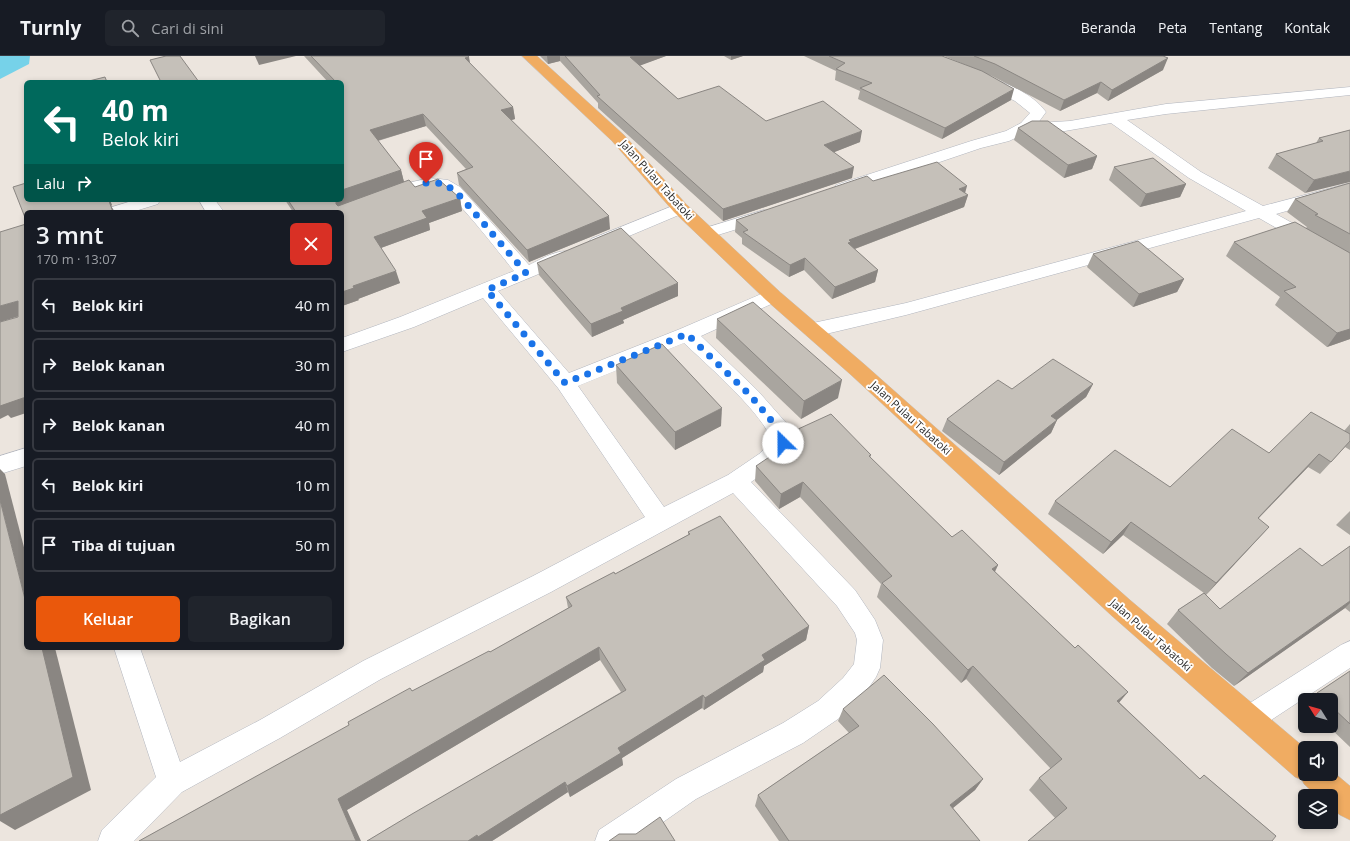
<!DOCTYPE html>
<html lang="id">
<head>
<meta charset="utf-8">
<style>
	body { margin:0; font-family:"Open Sans",sans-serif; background:#20242c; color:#f1f3f6; height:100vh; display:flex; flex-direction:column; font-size:15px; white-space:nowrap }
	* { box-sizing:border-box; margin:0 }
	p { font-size:13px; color:#9ea1a6 }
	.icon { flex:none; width:22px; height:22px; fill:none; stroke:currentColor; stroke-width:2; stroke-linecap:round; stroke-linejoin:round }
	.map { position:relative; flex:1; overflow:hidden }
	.sheet { position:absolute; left:24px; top:154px; width:320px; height:440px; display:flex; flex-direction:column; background:#171b24; border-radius:6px; box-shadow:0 2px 6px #0003 }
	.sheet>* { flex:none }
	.hud { position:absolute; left:24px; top:24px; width:320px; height:122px; border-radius:6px; box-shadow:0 2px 6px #0003; background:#00695c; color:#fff; overflow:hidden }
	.needle { width:26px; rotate:307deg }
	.fabs { position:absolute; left:1298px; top:637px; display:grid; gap:8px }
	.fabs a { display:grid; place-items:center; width:40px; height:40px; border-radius:6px; background:#171b24; box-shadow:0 2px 6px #0003; font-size:20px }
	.pin { position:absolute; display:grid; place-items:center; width:34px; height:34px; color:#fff; margin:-41px -17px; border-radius:50% 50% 50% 0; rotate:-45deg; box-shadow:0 0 4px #0007 }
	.pin .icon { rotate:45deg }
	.me { position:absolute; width:44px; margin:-22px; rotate:337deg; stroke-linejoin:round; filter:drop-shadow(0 0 3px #0008) }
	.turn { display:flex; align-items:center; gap:14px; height:84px; padding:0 12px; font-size:18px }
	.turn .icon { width:52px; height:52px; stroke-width:2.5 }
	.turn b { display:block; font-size:28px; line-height:34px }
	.then { display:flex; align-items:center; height:38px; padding:0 12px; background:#0003; gap:8px; font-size:15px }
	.round { display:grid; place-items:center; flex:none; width:42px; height:42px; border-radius:6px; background:#20242c }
	.headline { display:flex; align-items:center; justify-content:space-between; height:68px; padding:0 12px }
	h1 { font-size:24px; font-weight:600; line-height:30px }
	.action { display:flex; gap:8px; margin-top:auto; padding:8px 12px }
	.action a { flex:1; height:46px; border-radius:6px; background:#ea580c; color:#fff; font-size:16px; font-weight:600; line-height:46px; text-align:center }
	.action a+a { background:#20242c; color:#f1f3f6 }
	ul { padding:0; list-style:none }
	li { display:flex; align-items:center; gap:12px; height:54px; margin:0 8px 6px; padding:0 4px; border:2px solid #363941; border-radius:6px }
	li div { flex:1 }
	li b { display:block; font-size:15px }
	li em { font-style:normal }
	header { display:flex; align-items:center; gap:24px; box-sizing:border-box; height:56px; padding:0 20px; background:#171b24; border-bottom:1px solid #363941 }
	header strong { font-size:19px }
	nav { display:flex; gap:22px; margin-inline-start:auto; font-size:14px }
	.search { width:280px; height:36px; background:#20242c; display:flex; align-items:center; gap:10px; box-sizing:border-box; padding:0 14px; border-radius:6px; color:#9ea1a6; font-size:15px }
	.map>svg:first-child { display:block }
</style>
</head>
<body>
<header>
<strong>Turnly</strong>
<div class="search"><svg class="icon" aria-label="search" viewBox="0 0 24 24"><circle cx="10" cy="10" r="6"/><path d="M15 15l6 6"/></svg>Cari di sini</div>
<nav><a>Beranda</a><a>Peta</a><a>Tentang</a><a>Kontak</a></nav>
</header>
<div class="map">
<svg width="1350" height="785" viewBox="0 0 1350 785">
	<rect width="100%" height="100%" fill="#ece5de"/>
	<path fill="#76d2e9" d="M0 0H30L29 8 0 23Z"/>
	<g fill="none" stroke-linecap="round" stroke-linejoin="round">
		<defs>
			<g id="minor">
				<path d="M986 21C1006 26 1033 38 1046 56L1038 67 1070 65 1166 48 1350 31V39L1166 58 1127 64 1201 116 1263 150 1350 127V137L1276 158 1350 199V213L1344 211 1259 162 906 259 813 281 806 279 803 274 806 269 813 267 906 247 1246 155 1189 122 1111 67 1059 76H1028L1009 85 981 92 848 137 842 138 836 137 834 133 836 129 971 85 1006 75 1021 67 1030 57 1015 45 981 28 979 25 981 22Z"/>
				<path d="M430 122 448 124 460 131 529 209C542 203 558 192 572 196L575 200 572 204 498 235 569 317 680 273 766 236 773 234 780 236 782 240 780 244 701 280 758 335 788 369 794 387 784 403 751 426 855 534 875 564 883 584 880 612 876 621 863 640 838 663 803 687 696 743 636 785H595L599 774 676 723 783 667 818 645 843 622 854 608 857 584 855 577 837 550 733 437 551 536 381 623 280 682 182 736 134 785H98L102 774 156 721 114 592H140L180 706 260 664 363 605 533 520 645 461 558 332 483 242 414 271 342 296V282L400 261 514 215C502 201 452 134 438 132 414 128 367 155 342 161V156H333L336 152 399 129ZM684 287C705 307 766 360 772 386L759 398 728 419 664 451 578 330Z"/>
				<path d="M135 144H160L158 148 132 156H106L109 152Z"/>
				<path d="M199 144H215L224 156H206Z"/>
				<path d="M680 147 686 148 689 152 686 156 603 191 597 193 591 191 588 187 591 183Z"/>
				<path d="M764 154 770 155 773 159 770 163 708 182 702 181 699 177 702 173Z"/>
				<path d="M26 392V410L0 418V400Z"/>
				<path d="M1350 585V612L1259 672 1249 676 1239 672 1235 663 1239 654 1341 589Z"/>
			</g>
			<path id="trunk" d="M522 0H537L624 79 686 148 780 236 864 308 1130 544 1305 692V718H1331V714L1350 730V764L1340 759 1331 752V740H1317L1304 728 1302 724 1295 721 1112 560 850 318 766 244 674 156 612 85Z"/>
		</defs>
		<use href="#minor" stroke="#b1b5be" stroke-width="1"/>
		<use href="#trunk" stroke="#c4c4c4" stroke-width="1"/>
		<use href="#minor" fill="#fff" fill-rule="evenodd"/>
		<use href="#trunk" fill="#f0ac62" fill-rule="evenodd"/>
	</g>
	<g fill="#a9a59f">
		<path d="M304 0H468L470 8 513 51 515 63 510 64 610 173 529 206 459 129 457 117 466 113 426 70 378 85 401 114 404 126 415 131 460 142 462 155 429 167 430 174 381 192 400 227 358 243 359 244 342 250V156H293L285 144H342V26H328Z"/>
		<path d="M540 0H666L640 9 678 43 766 65 860 86 834 96 852 122 723 165 598 52V47L560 5 548 8Z"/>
		<path d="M724 0H743L731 4Z"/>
		<path d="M804 0H942L978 14 944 0H1163V14L1108 45 1097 37 1060 55 992 20 982 16 1011 44 942 83 858 43 860 35 835 24 836 15Z"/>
		<path d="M1018 72 1097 100 1092 113 1064 122 1014 84Z"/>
		<path d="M1350 74 1305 137 1268 112 1276 98 1316 87 1319 82Z"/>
		<path d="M1114 111 1186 128 1180 141 1140 151 1109 124Z"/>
		<path d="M873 125 965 137 968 139 964 151 855 193 878 214 875 226 832 243 804 214 789 221 742 188V182L735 176 736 164Z"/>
		<path d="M1350 127V283L1327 291 1275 249 1280 241 1226 200 1234 186 1306 172 1307 171 1287 156 1295 143Z"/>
		<path d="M1093 198 1184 223 1177 236 1133 251 1087 211Z"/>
		<path d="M537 207 678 240 623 264 624 267 592 281 539 219Z"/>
		<path d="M717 263 838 342 801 363 716 282Z"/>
		<path d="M616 309 721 370 675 394 617 327Z"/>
		<path d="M1093 328 1086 341 1057 364 1051 377 999 419 942 375 947 363 1012 333Z"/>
		<path d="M1350 368V394L1345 391 1320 418 1308 411 1258 463 1269 471 1206 539 1220 553 1322 510 1350 490V556L1345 552 1234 630 1212 612 1167 568 1178 554 1204 537 1123 479 1103 498 1048 458 1055 445 1170 431 1269 397 1344 375Z"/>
		<path d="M871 399 870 402 952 481 998 509 995 516 1075 592 1128 636 1119 646 1199 723 1204 719 1276 780 1055 762 1029 734 1039 722 1051 713 966 623 961 627 877 541 881 528 800 441 779 453 755 425 756 410Z"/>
		<path d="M1350 455V479L1336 469Z"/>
		<path d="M688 476 809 570 806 584 764 610 763 616 704 654 702 652 622 702 623 709 570 741 568 736 492 785H367L621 636 600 604 347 754 139 785 412 635 490 596 568 552 566 541 615 518 688 479Z"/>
		<path d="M1350 615V691L1328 670H1331V644H1308L1317 637Z"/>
		<path d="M843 653 983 723 975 734 953 752 980 785H779L755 750 758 739 849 677 838 665Z"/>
	</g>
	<g fill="#8a8682">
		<path d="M255 0H296L259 9Z"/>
		<path d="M547 0H560V5L548 8Z"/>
		<path d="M634 0H666L631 13 630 1Z"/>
		<path d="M731 0H743L731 4Z"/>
		<path d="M469 1 471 13 465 2Z"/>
		<path d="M1168 2 1163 14 1108 45 1112 34Z"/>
		<path d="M1101 26 1097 37 1060 55 1064 44Z"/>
		<path d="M1014 33 1011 44 942 83 945 72Z"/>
		<path d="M513 51 515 63 502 67 501 54Z"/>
		<path d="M423 58 426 70 373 86 370 74Z"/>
		<path d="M862 75 860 86 822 101 824 89Z"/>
		<path d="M1097 100 1092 113 1064 122 1068 109Z"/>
		<path d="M854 111 852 122 723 165V153Z"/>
		<path d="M401 114 404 126 331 156 327 144H342V134Z"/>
		<path d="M1350 115V126L1305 137 1314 124Z"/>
		<path d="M1186 128 1180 141 1140 151 1146 138Z"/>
		<path d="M967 130 964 141 968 139 964 151 849 195 846 199 849 184 959 133Z"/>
		<path d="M460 142 462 155 429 167 430 174 378 193 374 181 422 155Z"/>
		<path d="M98 144H110L112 149 111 150 115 156H113Z"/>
		<path d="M609 160 610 173 529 206 527 194Z"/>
		<path d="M805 202 804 214 789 221 790 209Z"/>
		<path d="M878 214 875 226 832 243 835 231Z"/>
		<path d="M396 215 400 227 358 243 359 244 342 250V236L353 230Z"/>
		<path d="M1184 223 1177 236 1133 251 1139 238Z"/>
		<path d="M678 227V240L623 264 624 267 592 281 591 268 621 252Z"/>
		<path d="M18 245 26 258 0 266V250Z"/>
		<path d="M1350 273V283L1327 291 1337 277Z"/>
		<path d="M842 324 838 342 801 363 804 345Z"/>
		<path d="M1093 328 1086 341 1045 373 1051 360Z"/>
		<path d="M26 341V357L11 362 8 359 0 363V347Z"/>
		<path d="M722 352 721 370 675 394V376Z"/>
		<path d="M1057 364 1051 377 999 419 1004 406Z"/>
		<path d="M1319 398 1308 411 1247 474 1258 462Z"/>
		<path d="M0 413 5 418 26 499V547L0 444Z"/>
		<path d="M803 426 800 441 779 453 781 438Z"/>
		<path d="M1131 466 1123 479 1103 498 1111 486Z"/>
		<path d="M1269 471 1258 483 1206 539 1216 527Z"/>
		<path d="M998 509 991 523 992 513Z"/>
		<path d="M1350 545V547L1345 552 1234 630 1248 617Z"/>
		<path d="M809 570 806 584 764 610 763 616 704 654 705 642 762 599Z"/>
		<path d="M599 591 600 604 347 754 361 785H356L338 743Z"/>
		<path d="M42 592H55L91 734 15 774 0 765V759Z"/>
		<path d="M973 610 966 623 961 627 968 614Z"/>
		<path d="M1128 636 1117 649V645Z"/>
		<path d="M703 639 702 652 622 702 623 709 570 741 567 730 618 692Z"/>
		<path d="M983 723 975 734 943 760 950 749Z"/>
		<path d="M565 726 568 736 492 785H468Z"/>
	</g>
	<g fill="#c5c0b9" stroke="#8a8682">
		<path d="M166 0H180L199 26H161L150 4Z"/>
		<path d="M311 0H468L469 1 465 2 513 51 501 54 609 160 527 194 457 117 473 111 423 58 370 74 401 114 342 134V36L344 35 342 33V26H336Z"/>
		<path d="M565 0H634L630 1 678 43 719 30 766 65 823 45 862 75 824 89 854 111 723 153 597 40 600 39Z"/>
		<path d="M829 0H942L982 15 1014 33 945 72 860 32 872 27 836 13 845 7Z"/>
		<path d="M974 0H1163L1168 2 1112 34 1101 26 1064 44 995 8Z"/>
		<path d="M105 21 107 26H85Z"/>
		<path d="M1032 65H1048L1097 100 1068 109 1018 72Z"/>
		<path d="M1350 74V115L1314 124 1276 98 1323 85 1319 82Z"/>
		<path d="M1153 102 1186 128 1146 138 1114 111Z"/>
		<path d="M937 106 967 130 959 133 968 139 849 184 851 186 848 187 878 214 835 231 805 202 790 209 743 176 748 174 736 164 867 120 873 125Z"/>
		<path d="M438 123 460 142 422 155 427 162 374 181 396 215 353 230 354 232 342 236V156H296L288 144H330L336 145V148L338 150 409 124 415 131Z"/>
		<path d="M26 127V144H100L109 145 113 156H26V164L13 131Z"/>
		<path d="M1350 127V178L1315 159 1318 158 1295 143Z"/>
		<path d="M1295 166 1350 197V273L1337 277 1284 235 1296 231 1234 186Z"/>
		<path d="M26 168V341L0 350V266L18 261V245L0 250V176Z"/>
		<path d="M621 172 678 227 621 252 623 255 591 268 537 207Z"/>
		<path d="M1138 185 1184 223 1139 238 1093 198Z"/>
		<path d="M753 246 842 324 804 345 717 263Z"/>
		<path d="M662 288 722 352 675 376 616 309Z"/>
		<path d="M1053 303 1093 328 1051 360 1057 364 1004 406 947 363 998 324 1012 333Z"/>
		<path d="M1311 356 1350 378V385L1331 406 1319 398 1258 462 1269 471 1216 527 1131 466 1111 486 1055 445 1115 394 1170 431 1232 373 1269 397Z"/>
		<path d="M831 358 871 399 869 400 952 481 962 474 998 509 992 513 1075 592 1078 589 1128 636 1117 645 1200 723 1204 719 1276 780 1272 785H1028L1067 752 1039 722 1062 703 973 610 968 614 882 527 892 520 803 426 781 438 756 410 787 389 796 374Z"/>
		<path d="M0 444 26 547V592H42L73 721 0 759Z"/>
		<path d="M720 460 809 570 762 599 765 604 705 642 703 639 618 692 621 697 567 730 565 726 478 781 477 779 468 785H367L412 758 626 634 599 591 338 743 356 785H139L349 669 348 666 410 632 412 635 489 595 490 596 572 550 566 541 614 516 615 518 690 478 688 476Z"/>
		<path d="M1350 490V545L1248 617 1226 598 1178 554 1204 537 1220 553 1300 492 1322 510Z"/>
		<path d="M1350 615V668L1331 650V644H1325L1317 637Z"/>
		<path d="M884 619 933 668 983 723 950 749 980 785H789L758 739 859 670 843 653Z"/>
		<path d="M660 761 675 785H609L619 778H636Z"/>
	</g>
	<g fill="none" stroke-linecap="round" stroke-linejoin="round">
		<path stroke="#1a73e8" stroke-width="7" stroke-dasharray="0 12.6" d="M426 127C444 126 448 129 461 141L526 217 487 234 565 327 687 278 751 340 780 375 783 387"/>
	</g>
	<g text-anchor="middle" stroke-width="4" stroke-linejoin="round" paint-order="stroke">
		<g font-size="11" fill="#2b2b2b" stroke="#fff">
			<text transform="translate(657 124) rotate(48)" y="4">Jalan Pulau Tabatoki</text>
			<text transform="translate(911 362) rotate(42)" y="4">Jalan Pulau Tabatoki</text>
			<text transform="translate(1151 579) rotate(41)" y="4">Jalan Pulau Tabatoki</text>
		</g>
	</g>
</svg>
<div class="fabs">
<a><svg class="needle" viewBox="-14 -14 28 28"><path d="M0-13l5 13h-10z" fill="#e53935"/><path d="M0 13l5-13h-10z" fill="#9ea1a6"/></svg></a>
<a><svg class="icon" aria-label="sound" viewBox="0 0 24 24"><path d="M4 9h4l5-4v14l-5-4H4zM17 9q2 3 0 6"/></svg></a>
<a><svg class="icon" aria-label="layers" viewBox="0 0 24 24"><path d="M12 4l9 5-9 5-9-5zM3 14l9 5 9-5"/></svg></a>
</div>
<div class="pin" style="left:426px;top:127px;background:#d93025"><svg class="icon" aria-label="arrive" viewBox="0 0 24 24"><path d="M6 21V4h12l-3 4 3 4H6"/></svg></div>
<svg class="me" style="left:783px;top:387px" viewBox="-20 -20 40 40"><circle r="19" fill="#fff"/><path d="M0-13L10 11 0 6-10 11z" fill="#1a73e8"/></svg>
<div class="hud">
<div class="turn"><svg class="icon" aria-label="left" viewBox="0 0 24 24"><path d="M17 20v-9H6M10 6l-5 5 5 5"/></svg><div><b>40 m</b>Belok kiri</div></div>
<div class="then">Lalu<svg class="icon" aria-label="right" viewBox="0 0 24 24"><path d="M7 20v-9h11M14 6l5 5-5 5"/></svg></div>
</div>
<section class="sheet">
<div class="headline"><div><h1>3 mnt</h1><p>170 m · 13:07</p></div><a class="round" style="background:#d93025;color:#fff"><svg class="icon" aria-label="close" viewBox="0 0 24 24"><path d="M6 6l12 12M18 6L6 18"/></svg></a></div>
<ul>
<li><svg class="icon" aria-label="left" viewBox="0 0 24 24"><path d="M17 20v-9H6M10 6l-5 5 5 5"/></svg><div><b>Belok kiri</b></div><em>40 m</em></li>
<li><svg class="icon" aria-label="right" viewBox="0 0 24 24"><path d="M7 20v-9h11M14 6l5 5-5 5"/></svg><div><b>Belok kanan</b></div><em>30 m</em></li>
<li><svg class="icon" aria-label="right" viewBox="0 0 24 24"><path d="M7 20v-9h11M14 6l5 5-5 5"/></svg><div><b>Belok kanan</b></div><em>40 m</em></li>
<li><svg class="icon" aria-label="left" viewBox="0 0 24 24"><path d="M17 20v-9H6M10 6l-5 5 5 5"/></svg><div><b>Belok kiri</b></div><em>10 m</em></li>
<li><svg class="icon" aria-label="arrive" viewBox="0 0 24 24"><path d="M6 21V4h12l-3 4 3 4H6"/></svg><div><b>Tiba di tujuan</b></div><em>50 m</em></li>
</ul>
<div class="action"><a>Keluar</a><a>Bagikan</a></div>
</section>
</div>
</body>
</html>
